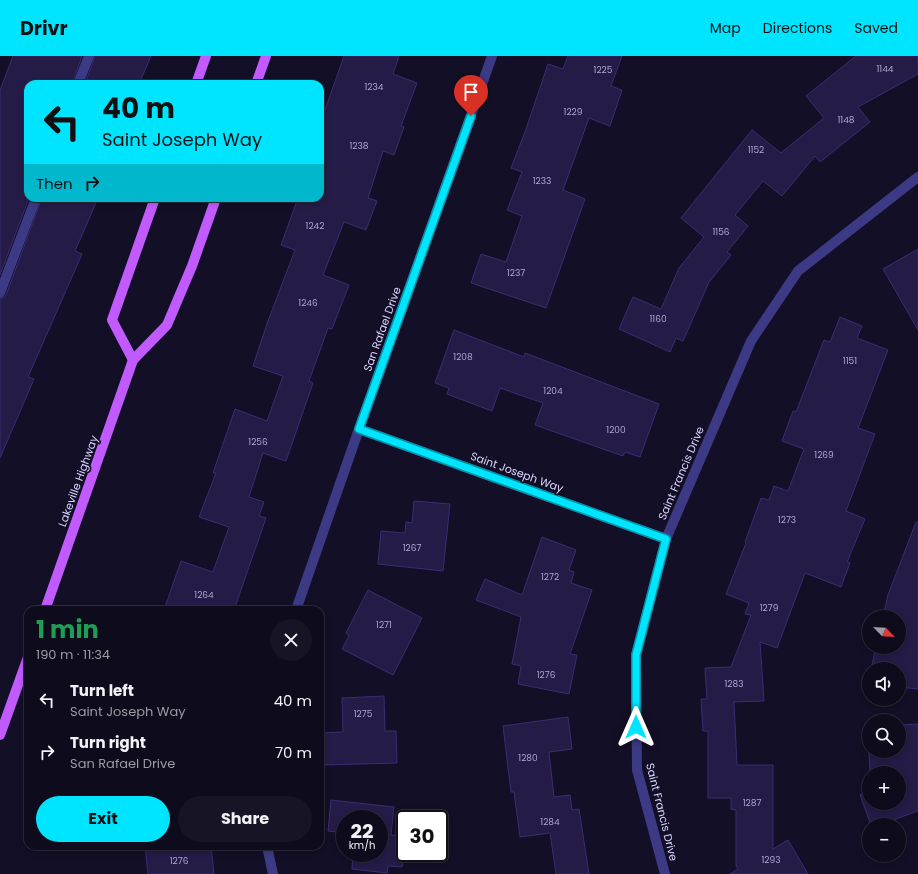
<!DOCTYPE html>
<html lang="en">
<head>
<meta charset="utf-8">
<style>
	body { margin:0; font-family:Poppins,sans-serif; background:#171425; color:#f1f3f6; height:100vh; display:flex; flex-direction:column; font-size:15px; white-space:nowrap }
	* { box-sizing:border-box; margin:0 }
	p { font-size:13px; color:#9b9ba3 }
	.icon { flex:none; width:22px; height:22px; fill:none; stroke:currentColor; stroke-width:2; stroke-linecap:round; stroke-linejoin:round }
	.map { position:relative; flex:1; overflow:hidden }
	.drawer { position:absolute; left:24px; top:550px; width:300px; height:244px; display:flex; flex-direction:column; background:#0e0b1c; border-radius:12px; box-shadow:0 2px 6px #0003,0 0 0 1px #2e2b3b }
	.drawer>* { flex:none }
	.hud { position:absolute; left:24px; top:24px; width:300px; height:122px; border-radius:12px; box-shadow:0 2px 6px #0003,0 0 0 1px #2e2b3b; background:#00e5ff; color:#111; overflow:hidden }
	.needle { width:26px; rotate:115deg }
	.controls { position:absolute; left:862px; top:554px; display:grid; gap:8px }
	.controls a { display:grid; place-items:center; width:44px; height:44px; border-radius:50%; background:#0e0b1c; box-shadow:0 2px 6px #0003,0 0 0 1px #2e2b3b; font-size:20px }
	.speed { position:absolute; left:336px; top:754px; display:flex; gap:8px; font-size:20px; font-weight:700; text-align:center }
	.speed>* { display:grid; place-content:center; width:52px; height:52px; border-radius:50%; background:#0e0b1c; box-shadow:0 2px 6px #0003,0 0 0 1px #2e2b3b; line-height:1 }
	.speed small { font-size:10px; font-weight:400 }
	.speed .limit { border:2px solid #111; border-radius:6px; background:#fff; color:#111 }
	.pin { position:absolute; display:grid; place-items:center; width:34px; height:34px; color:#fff; margin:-41px -17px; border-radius:50% 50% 50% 0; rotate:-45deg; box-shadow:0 0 4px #0007 }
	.pin .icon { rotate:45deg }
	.me { position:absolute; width:44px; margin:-22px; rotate:0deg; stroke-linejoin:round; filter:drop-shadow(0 0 3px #0008) }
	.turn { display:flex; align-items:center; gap:14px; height:84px; padding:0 12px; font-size:18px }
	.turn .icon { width:52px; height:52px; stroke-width:2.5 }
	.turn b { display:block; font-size:28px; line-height:34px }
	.then { display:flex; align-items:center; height:38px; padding:0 12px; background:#0003; gap:8px; font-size:15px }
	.round { display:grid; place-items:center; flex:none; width:42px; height:42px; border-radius:21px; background:#171425 }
	.overview { display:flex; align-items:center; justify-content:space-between; height:68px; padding:0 12px }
	h1 { font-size:24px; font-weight:700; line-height:30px; color:#1e9e55 }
	.button { display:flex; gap:8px; margin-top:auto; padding:8px 12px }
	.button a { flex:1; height:46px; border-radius:24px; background:#00e5ff; color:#111; font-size:16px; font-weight:700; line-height:46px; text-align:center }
	.button a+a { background:#171425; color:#f1f3f6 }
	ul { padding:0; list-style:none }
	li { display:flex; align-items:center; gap:12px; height:52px; padding:0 12px }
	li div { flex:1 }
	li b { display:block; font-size:15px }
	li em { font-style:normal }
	header { display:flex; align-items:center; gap:24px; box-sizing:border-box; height:56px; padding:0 20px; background:#00e5ff; color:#111 }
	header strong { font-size:19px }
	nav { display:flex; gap:22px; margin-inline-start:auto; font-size:14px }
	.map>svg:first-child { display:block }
</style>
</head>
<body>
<header>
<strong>Drivr</strong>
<nav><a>Map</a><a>Directions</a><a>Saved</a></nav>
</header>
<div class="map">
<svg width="918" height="818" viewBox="0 0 918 818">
	<rect width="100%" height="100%" fill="#130f26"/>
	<g fill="#241b47" stroke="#3b2d73">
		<path d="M13 0H82L72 28H28V142H29L0 219V34Z"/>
		<path d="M95 0H151L139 28H85Z"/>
		<path d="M344 0H399L393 18 417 27 401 70 404 71 394 99 383 95 368 142 377 145 366 174 344 166 323 219 349 229 332 273 328 272 309 325 313 327 286 405 263 397 249 441 264 446 259 460 266 462 234 554H164L181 505 213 516 229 471 199 461 216 417H213L235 353 267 365 283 320 253 310 268 265 295 194 281 189 298 142H320V68Z"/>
		<path d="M568 0H622L611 30 622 34 610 70 589 62 563 134 585 143 546 252 471 227 481 198 506 206 522 160 507 154 522 116 511 112 525 76 548 8 563 13Z"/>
		<path d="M856 0H918V18L858 51 870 66 820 106 815 100 782 140 763 125 735 159 748 170 727 196 731 199 709 226 683 285 676 282 670 296 619 273 633 241 661 253 679 212 704 181 681 162 752 74 781 97 824 62 806 40Z"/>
		<path d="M42 142H98L75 195 82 198 28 321 34 323 0 402V243L4 242 6 239Z"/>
		<path d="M918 193V274L883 213Z"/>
		<path d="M840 261 862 270 857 282 888 294 858 372 875 378 846 455 865 463 847 506 850 507 841 531 805 517 777 592 760 586 764 645 734 646 737 709H773V793L788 784 808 818H730L738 813 736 810V754L731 753V742H708V675H703L701 643H707L705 612 731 611 751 559 745 558 749 547 726 538 746 487 745 486 761 442 769 444 774 430 788 435 804 393 782 385 793 355 796 356 824 284 830 286Z"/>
		<path d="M454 274 524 301 525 297 659 348 640 401 625 396 623 400 535 369 543 347 500 332 492 355 447 338 449 332 435 327Z"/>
		<path d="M414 445 450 448 443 515 378 508 381 475 405 477 406 466 412 467Z"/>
		<path d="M916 466H918V633L899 631V613H871L876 591H899V561H883L888 539Z"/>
		<path d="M542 481 576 494 569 514 574 516 571 527 592 534 570 598 577 599 569 638 518 628 521 610 512 608 521 561 476 544 485 523 522 539Z"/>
		<path d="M368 534 422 562 393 619 342 593 349 580 346 577Z"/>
		<path d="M384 640 385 675H396L397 707 322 709 321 677 343 676 342 642Z"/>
		<path d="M568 661 572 693 549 696 554 741 570 739 572 754 579 753 589 818H556L550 777 520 781 514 736H511L503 670Z"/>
		<path d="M918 668V755L879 769H871L860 739 869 736V747H899V717H870L869 695H899V669Z"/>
		<path d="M331 744 394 751 391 779 405 780 402 811 388 810 387 817 352 813 353 797H379V763H345V777L328 775Z"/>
		<path d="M145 790H187V793L211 790 214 818H148Z"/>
	</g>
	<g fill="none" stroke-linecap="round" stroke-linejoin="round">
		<g stroke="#3d3a85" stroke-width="10">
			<path d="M78 28 89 0"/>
			<path d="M0 237 36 142"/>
		</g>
		<g stroke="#3d3a85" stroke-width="10">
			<path d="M359 373 666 483"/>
			<path d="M296 554 359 373 492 0"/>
			<path d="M267 790 273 818"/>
			<path d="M665 818 637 714 636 599 666 483 751 285 798 215 918 121"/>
		</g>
		<g stroke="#c25bff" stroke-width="10">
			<path d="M196 28 206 0"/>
			<path d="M256 28 266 0"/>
			<path d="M133 304 112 264 155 142"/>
			<path d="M45 554 133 304 167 269 192 210 216 142"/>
			<path d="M0 679 28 601"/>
		</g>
	</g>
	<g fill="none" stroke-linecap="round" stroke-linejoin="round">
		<defs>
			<path id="route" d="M471 60 359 373 666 483 636 599V671"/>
		</defs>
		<use href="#route" stroke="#0095a6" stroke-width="10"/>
		<use href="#route" stroke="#00e5ff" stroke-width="7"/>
	</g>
	<g text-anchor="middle" stroke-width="3.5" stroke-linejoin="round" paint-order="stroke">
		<g font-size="9" fill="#aca6d1">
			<text x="885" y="16">1144</text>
			<text x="603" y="17">1225</text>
			<text x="374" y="34">1234</text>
			<text x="573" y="59">1229</text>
			<text x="846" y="67">1148</text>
			<text x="359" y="93">1238</text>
			<text x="756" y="97">1152</text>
			<text x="542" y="128">1233</text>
			<text x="315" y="173">1242</text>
			<text x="721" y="179">1156</text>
			<text x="516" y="220">1237</text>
			<text x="308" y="250">1246</text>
			<text x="658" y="266">1160</text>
			<text x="463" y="304">1208</text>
			<text x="850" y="308">1151</text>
			<text x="553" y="338">1204</text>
			<text x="616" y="377">1200</text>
			<text x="258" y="389">1256</text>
			<text x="824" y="402">1269</text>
			<text x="787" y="467">1273</text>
			<text x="412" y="495">1267</text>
			<text x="550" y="524">1272</text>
			<text x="204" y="542">1264</text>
			<text x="769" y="555">1279</text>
			<text x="384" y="572">1271</text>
			<text x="546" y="622">1276</text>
			<text x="734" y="631">1283</text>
			<text x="363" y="661">1275</text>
			<text x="528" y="705">1280</text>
			<text x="752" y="750">1287</text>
			<text x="550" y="769">1284</text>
			<text x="771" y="807">1293</text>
			<text x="179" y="808">1276</text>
		</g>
		<g font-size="11" fill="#d9d4ff" stroke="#130f26">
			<text transform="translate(382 273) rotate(-70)" y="4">San Rafael Drive</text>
			<text transform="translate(517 416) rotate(20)" y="4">Saint Joseph Way</text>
			<text transform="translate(681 417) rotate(-67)" y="4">Saint Francis Drive</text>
			<text transform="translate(78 425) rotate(-70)" y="4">Lakeville Highway</text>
			<text transform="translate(662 756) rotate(76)" y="4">Saint Francis Drive</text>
		</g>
	</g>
</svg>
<div class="controls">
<a><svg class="needle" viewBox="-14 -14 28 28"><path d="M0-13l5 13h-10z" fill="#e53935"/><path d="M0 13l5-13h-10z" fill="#9b9ba3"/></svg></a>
<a><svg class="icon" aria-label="sound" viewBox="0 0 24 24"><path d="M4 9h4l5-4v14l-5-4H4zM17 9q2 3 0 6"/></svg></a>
<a><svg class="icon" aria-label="search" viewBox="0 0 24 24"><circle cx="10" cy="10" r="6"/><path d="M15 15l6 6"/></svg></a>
<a>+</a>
<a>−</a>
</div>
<div class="speed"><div>22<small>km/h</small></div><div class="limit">30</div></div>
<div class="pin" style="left:471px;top:60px;background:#d93025"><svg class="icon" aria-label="arrive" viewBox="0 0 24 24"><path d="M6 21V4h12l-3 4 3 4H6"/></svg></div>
<svg class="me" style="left:636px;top:671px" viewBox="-20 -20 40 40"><path d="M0-17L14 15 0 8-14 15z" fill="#00e5ff" stroke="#fff" stroke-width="4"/></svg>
<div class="hud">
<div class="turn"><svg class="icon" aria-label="left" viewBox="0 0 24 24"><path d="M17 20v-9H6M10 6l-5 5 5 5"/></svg><div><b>40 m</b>Saint Joseph Way</div></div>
<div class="then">Then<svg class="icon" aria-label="right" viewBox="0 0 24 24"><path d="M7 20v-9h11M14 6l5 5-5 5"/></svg></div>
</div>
<section class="drawer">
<div class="overview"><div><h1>1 min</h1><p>190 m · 11:34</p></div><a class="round"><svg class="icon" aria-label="close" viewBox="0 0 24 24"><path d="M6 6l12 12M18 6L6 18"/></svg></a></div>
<ul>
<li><svg class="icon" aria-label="left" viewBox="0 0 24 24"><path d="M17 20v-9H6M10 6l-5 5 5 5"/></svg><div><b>Turn left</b><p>Saint Joseph Way</p></div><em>40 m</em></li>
<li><svg class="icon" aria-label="right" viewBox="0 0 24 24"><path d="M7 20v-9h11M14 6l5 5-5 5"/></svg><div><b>Turn right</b><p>San Rafael Drive</p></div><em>70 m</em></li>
</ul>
<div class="button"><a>Exit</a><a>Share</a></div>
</section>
</div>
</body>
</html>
